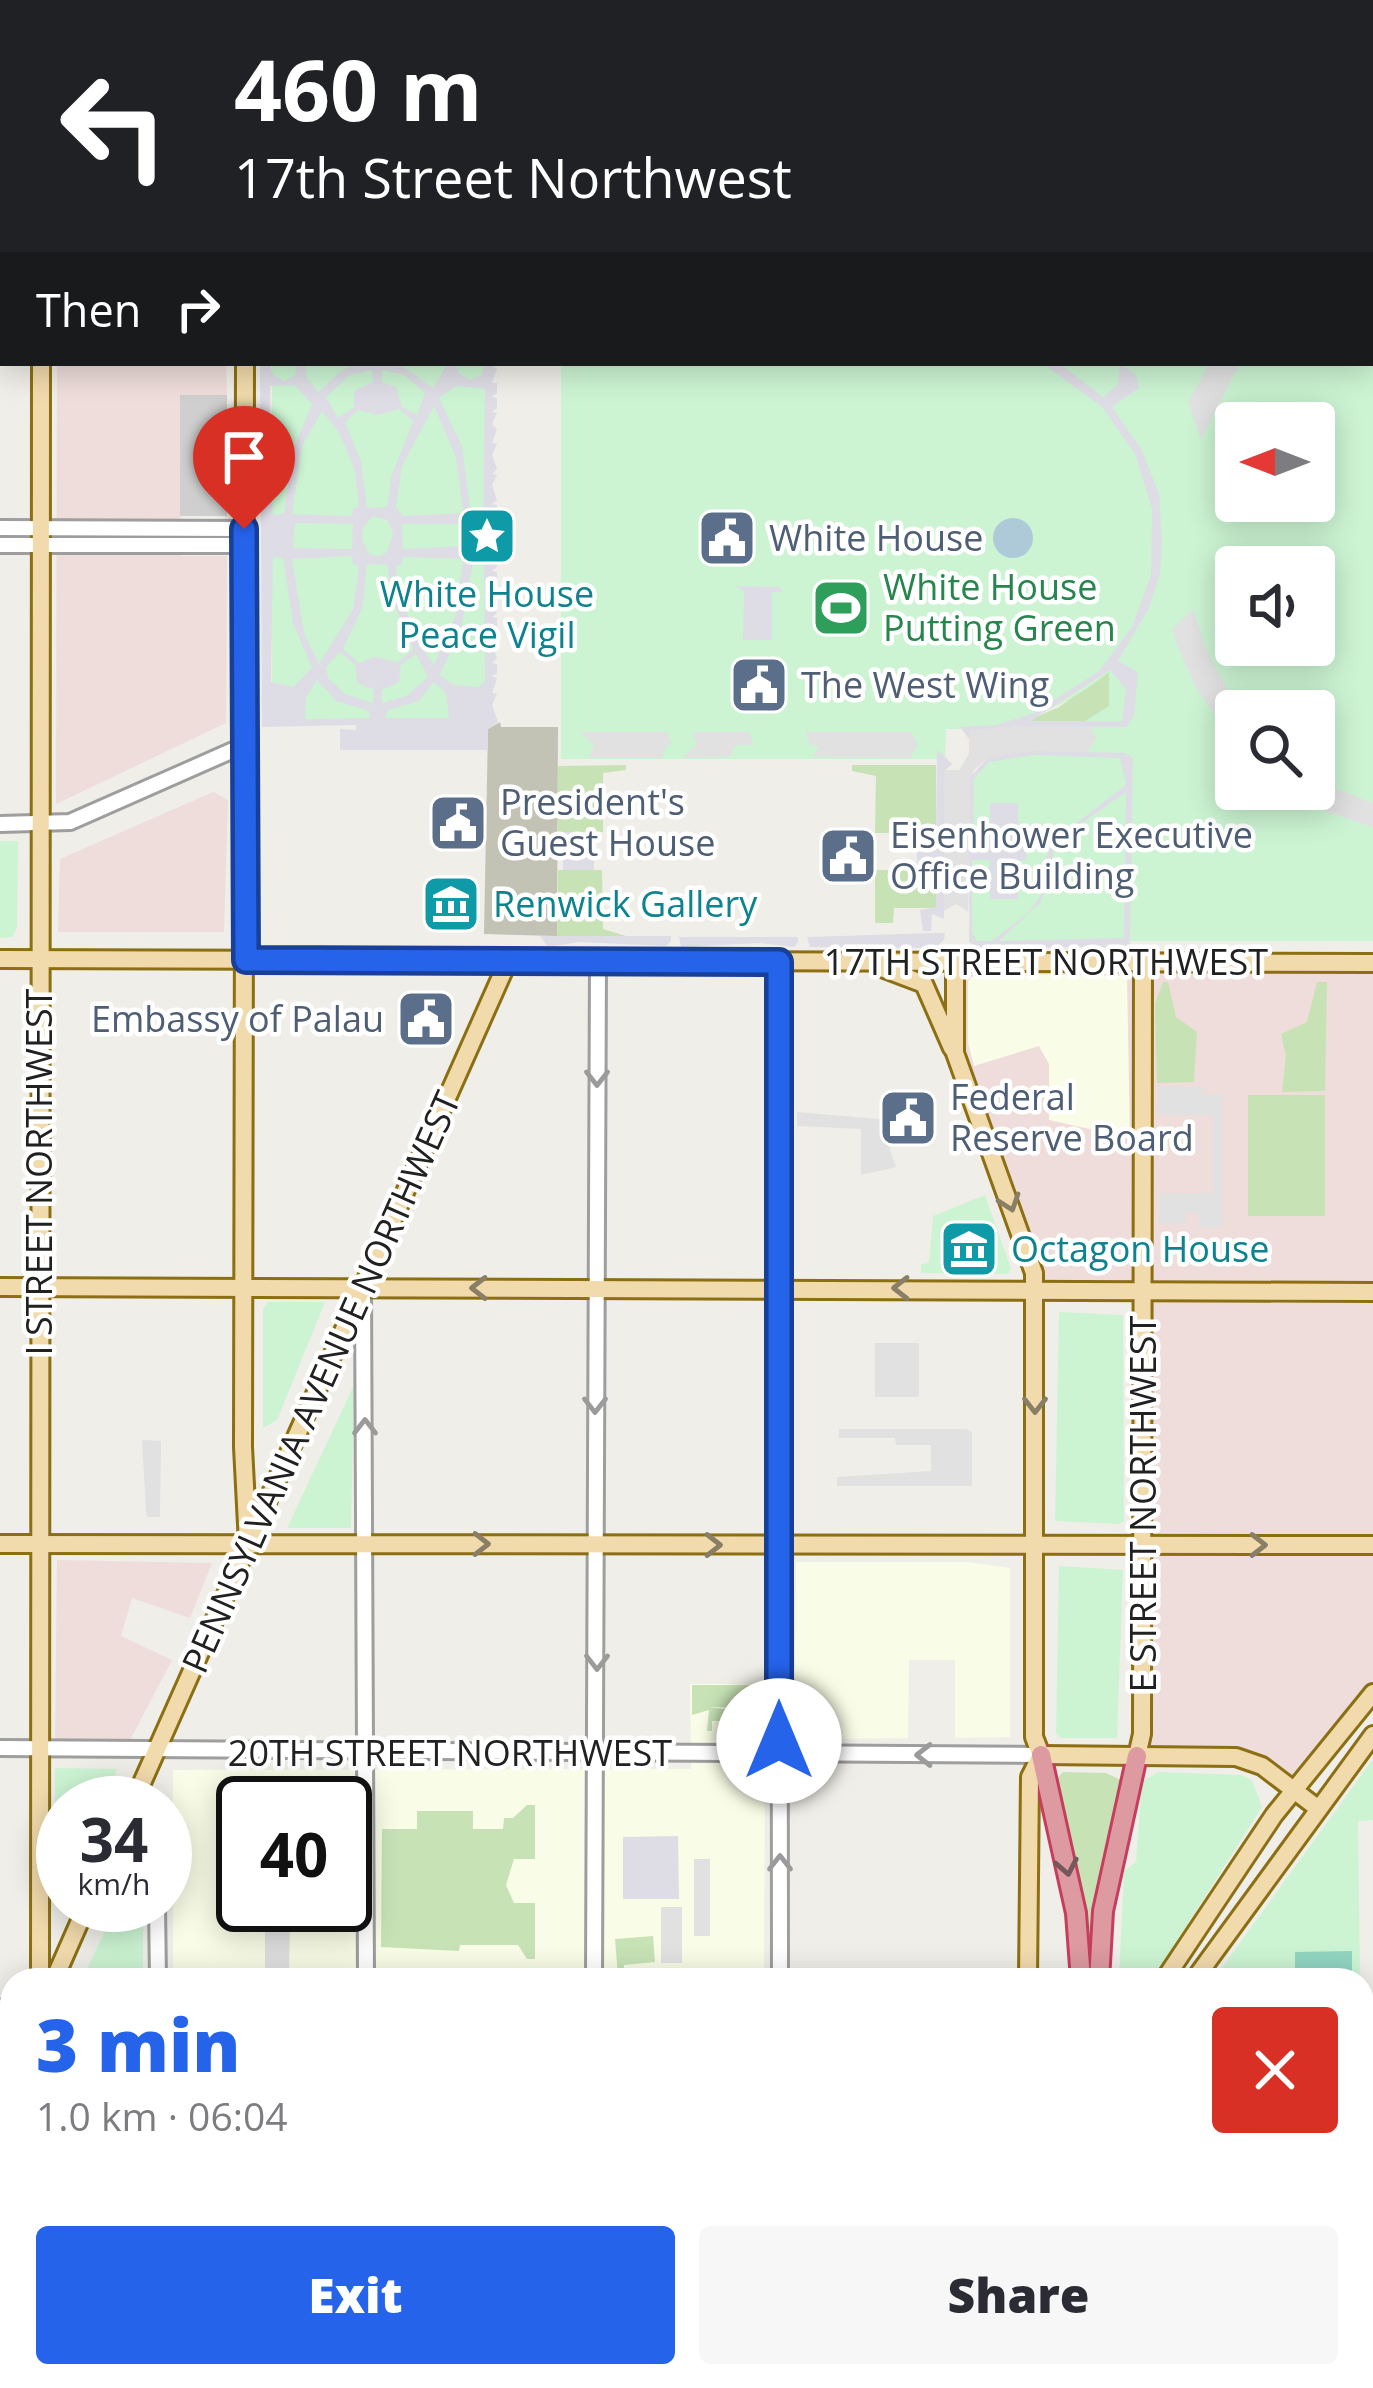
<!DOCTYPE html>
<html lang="en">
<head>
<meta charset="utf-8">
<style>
	body { margin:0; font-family:"Open Sans",sans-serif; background:#f7f7f7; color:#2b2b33; height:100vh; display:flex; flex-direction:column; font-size:45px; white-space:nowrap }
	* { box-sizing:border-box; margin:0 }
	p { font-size:39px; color:#7c7c81 }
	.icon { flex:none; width:66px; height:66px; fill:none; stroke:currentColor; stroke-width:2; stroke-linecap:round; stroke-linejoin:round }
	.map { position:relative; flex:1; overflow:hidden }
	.drawer { position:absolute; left:0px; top:1968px; width:1374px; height:420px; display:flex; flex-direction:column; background:#fff; border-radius:36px 36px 0 0; box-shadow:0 6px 30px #0003 }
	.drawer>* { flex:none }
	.guide { position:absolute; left:0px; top:0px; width:1374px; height:366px; box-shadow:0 6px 30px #0003; background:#202124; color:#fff; overflow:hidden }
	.needle { width:78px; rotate:270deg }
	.buttons { position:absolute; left:1215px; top:402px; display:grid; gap:24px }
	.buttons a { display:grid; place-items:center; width:120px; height:120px; border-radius:12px; background:#fff; box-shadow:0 6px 30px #0003; font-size:60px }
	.speed { position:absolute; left:36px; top:1776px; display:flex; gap:24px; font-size:60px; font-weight:700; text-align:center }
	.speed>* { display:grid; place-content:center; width:156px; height:156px; border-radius:50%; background:#fff; box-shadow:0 6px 30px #0003; line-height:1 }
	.speed small { font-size:30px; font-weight:400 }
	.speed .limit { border:6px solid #111; border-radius:18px; background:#fff; color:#111 }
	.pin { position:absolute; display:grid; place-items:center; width:102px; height:102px; color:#fff; margin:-123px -51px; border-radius:50% 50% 50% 0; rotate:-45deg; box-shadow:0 0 12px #0007 }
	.pin .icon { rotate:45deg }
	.me { position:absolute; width:132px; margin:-66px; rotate:0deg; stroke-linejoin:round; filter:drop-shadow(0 0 9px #0008) }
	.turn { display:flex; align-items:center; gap:42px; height:252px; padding:0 36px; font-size:54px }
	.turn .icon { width:156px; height:156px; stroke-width:2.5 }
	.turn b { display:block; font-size:84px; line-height:102px }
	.then { display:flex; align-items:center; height:114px; padding:0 36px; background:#0003; gap:24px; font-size:45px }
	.round { display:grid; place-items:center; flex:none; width:126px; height:126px; border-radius:12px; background:#f7f7f7 }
	.summary { display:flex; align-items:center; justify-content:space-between; height:204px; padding:0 36px }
	h1 { font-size:72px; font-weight:800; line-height:90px; color:#2563eb }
	.button { display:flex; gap:24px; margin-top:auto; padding:24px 36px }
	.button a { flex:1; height:138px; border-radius:12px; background:#2563eb; color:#fff; font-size:48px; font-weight:800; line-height:138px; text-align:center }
	.button a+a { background:#f7f7f7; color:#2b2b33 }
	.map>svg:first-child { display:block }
</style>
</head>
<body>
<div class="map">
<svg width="1373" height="2388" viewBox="0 0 1373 2388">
	<rect width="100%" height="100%" fill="#f0eee8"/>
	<g fill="#eeddda">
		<path d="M57 363H226L227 395 180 396 181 556H227L226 723 56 804Z"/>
		<path d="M213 792 228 800 224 932H58L60 859Z"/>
		<path d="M955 962 1373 963V1693L1295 1789 1262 1766 1137 1756 1144 1289 1035 1288 954 1041Z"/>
		<path d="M57 1560 212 1563 190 1618 132 1598 121 1636 172 1660 129 1742H55Z"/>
	</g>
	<g fill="#f9fce6" fill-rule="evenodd">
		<path d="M976 973 1127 976 1130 1138 1049 1120V1064L1039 1046 974 1066 968 1043V981Z"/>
		<path d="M796 1562H968L1010 1568V1737L955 1738V1660H909L908 1738 765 1740 764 1980H173V1770L691 1769 690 1684H795ZM243 1803H345V1905H243Z"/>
		<path d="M12 2140V2324H0V2167Z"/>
		<path d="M158 2376H888L881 2385 837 2383 836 2388H158Z"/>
	</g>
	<rect fill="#cfcfcf" x="180" y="395" width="47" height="121"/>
	<path fill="#c2c3b5" d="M500 722 501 727H558L557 936 484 934 488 729Z"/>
	<g fill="#c7e3b5">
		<path d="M1110 670 1125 685 1104 722 1027 721 1059 707Z"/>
		<path d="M626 765V770L603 773V832H558V766Z"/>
		<path d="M852 765H936V833H875L876 776 852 771Z"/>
		<path d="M558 870H602L603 929 626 936H557Z"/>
		<path d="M875 870H936V908H894L893 923H875Z"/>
		<path d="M1163 982H1168L1176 1017 1197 1032 1194 1082 1157 1083 1155 1004Z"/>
		<path d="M1317 982H1327L1325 1091 1282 1092 1286 1055 1281 1034 1307 1022Z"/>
		<rect x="1248" y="1095" width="77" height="121"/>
		<path d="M692 1685H763V1716H756L755 1707H710L729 1710V1721H712V1731H707L709 1710 692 1715Z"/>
		<path d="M1063 1772 1106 1773 1121 1780 1092 1942H1086L1056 1779Z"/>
		<path d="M527 1805H535V1859H514L506 1885 514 1903H535V1959H527L518 1945H460L459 1951 381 1947 382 1829H417V1811H473V1829H503L504 1818H513Z"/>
		<path d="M653 1936 655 1962 624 1965V1976H618L615 1939Z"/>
	</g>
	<g fill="#ccf4d3" fill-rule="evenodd">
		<path d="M1373 141V941H971L974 774 981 765 1063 735 1109 706V672C1060 712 1009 730 946 729L945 759H561V363H1371ZM1236 423H1314V501H1236ZM1236 567H1314V645H1236ZM1236 711H1314V789H1236Z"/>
		<rect x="272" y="363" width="215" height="358"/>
		<path d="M0 841H18L17 928 12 937 0 938Z"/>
		<path d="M985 1195 1011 1269 1008 1274 921 1273V1264L929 1263 933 1216Z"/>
		<path d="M268 1302H325L277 1420 263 1428V1309Z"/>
		<path d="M1059 1312 1123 1315 1124 1521 1119 1524 1055 1521Z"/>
		<path d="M354 1385 351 1528H287Z"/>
		<path d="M1059 1566 1123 1570 1117 1738H1061L1056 1733Z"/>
		<path d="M1373 1759V1820L1358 1821 1360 1980H1213Z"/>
		<path d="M55 1768 117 1769 102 1803H63L61 1890 55 1889Z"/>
		<path d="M1158 1772 1241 1775 1252 1780 1262 1807 1152 1980H1119L1124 1871 1136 1862 1142 1782Z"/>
		<path d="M117 1905H143V1980H82Z"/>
	</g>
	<path fill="#90d5c1" d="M1352 1951V1980H1295V1952Z"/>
	<g fill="#e1e1e1">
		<path d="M1210 363H1240L1201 439 1188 402Z"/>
		<path d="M1193 609 1207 651 1239 711 1236 745 1195 686 1177 645 1172 628Z"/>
		<path d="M1018 726H1090L1096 738 1088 752 989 757 973 771 968 912 956 904 944 911V770H959L969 754V731Z"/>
		<path d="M580 732H667L672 745H666L662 758H589L594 745Z"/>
		<path d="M692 732H749L754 745H736L729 757 683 758 697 744Z"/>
		<path d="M806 732H911L918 745 910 758 813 757 819 746 810 745Z"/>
		<path d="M1314 780 1373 803V827L1324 811 1287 789H1314Z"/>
		<path d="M1158 1086 1203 1087V1094H1223V1227H1199L1198 1213H1186V1224H1159V1193H1213V1115H1158Z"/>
		<path d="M797 1112 879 1119 896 1167 861 1175V1129L797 1126Z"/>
		<rect x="875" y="1343" width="44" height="54"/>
		<path d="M839 1429H966L972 1432V1486H837V1477L931 1471V1445H896L895 1438H839Z"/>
		<path d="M142 1440 161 1441 160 1517H147L146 1511Z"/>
		<rect x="298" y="1776" width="46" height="27"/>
		<rect x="694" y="1859" width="16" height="77"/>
		<rect x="661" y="1907" width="21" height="56"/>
		<path d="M265 1917H290L289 1973 280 1974 279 1980H265Z"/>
	</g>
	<g fill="#dedde5" fill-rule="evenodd">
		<path d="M260 363H270L273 375 284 381 295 376 298 363H305L307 378 318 392 345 368 361 363 401 365 433 388 448 363H456L459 374 470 380 482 375 485 363H497L492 365 497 369 492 383H497V393L492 397 497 398V408L492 412 497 413 492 424 497 429 492 443 497 444 492 455 497 469 492 474 497 475 492 485 497 500 492 504 497 505V567L492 571 497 572V582L492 583 497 587 492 601 497 613 492 617 497 618V628L492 629 497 643 492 644 497 658 492 663 497 664V674L492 675 497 679 492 693 497 694 492 705 498 722 488 729V750H340V729L356 730V725L262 727ZM372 370 373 382 354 391V407L338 418 326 397 350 375ZM382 370 404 375 425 393 417 415 402 407 396 387 382 382ZM294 385 312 404 293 450 284 513 273 515 271 477H279V468L271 467 270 386ZM456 386 485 389 483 515 471 514 462 446 439 398ZM434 406 456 457 463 513 403 516 396 507 402 466ZM399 409 413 421 391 477 387 507 367 508 361 461 345 422 358 410 378 415ZM322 411 340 434 355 471 359 507 353 508 352 516 292 514 302 446ZM373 516 387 520 393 533 387 552 380 556 369 554 362 540 363 527ZM295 523 353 524 352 549 293 548ZM402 524H462L463 546 403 549ZM352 556 353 564 359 566 353 609 319 664 304 633 292 559ZM273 557 283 558 293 623 312 668 293 687 271 682ZM403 557 463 559 455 617 434 665 419 644 399 593 396 565H402ZM474 557 484 559 485 681 479 687 453 685 440 675 461 628ZM367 564 388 565 391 597 413 649 398 662 374 657 359 663 343 649 363 606ZM340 652 355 665 357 683 373 689V703L345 694 328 678 326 667ZM416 654 428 677 406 696 382 703V690L399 682 401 665ZM317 680 336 701 369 711 370 718 305 719 306 698ZM434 682 446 693 449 718H385L388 710 419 701Z"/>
		<path d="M1042 363H1059L1103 397 1118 384 1120 363 1136 375 1139 388 1112 407 1142 450 1159 494 1162 542 1160 573 1149 608 1118 661 1138 672 1134 716 1126 727 1018 726 970 731 969 739 960 727 996 725 1034 713 1099 671 1132 627 1151 575 1152 509 1135 454 1102 407ZM1110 670 1126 689 1122 721H1031Z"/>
		<path d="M735 586 780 587 782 592H772V640H743L744 591Z"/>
		<path d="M937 749 952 764 944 771V919L932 914 931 931H923L920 910 936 907V871L917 870V833L936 832Z"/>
		<path d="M1036 751 1125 753 1133 758 1130 947 977 948 969 942 970 777 989 757ZM1033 755 1120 758 1126 785 1054 840 1045 860 1040 897 1028 913 992 941H977L972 933V860H990V899H1018V861L1026 860V843L1018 842V803H990V841L973 842 974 779 989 762ZM1126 792 1124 938 999 941 1041 902 1057 841Z"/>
		<rect x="563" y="832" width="31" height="38"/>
		<path d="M936 933H945L944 940 935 948 810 947 807 937Z"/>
		<path d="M540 936H671V941L666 946 579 942 548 947Z"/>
		<path d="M679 937H798V942L794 947 759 943 681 947Z"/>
		<path d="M678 1836 679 1899H623V1837Z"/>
	</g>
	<circle fill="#aecad8" cx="1013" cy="538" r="20"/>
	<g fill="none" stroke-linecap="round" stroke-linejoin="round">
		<defs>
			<g id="minor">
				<path d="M600 0V3"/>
				<path d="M963 3 964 0"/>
				<path d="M0 252H3"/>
				<path d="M0 528 245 529"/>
				<path d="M0 545H245"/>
				<path d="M0 824 70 822 247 744"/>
				<path d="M779 962 780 1980"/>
				<path d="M363 1288 366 1980"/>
				<path d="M0 1748 1041 1755"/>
				<path d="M157 1905 158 1980"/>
				<path d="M594 1980 598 961"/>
				<path d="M0 2007H12"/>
				<path d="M1362 2014 1373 2013"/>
				<path d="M0 2324H12"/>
				<path d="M366 2376V2388"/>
				<path d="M597 2376V2388"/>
				<path d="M158 2388V2376"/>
				<path d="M779 2388V2376"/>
			</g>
			<g id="major">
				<path d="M39 0V3"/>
				<path d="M450 0 452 3"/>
				<path d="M466 0 467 3"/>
				<path d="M780 0V3"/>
				<path d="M1114 0V3"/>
				<path d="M1133 0V3"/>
				<path d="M244 3V0"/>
				<path d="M0 113H3"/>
				<path d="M1371 114H1373"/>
				<path d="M245 363 243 1447 248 1544"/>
				<path d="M0 959 1373 963"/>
				<path d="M955 962V1053L1034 1273V1737L1041 1755"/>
				<path d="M879 967 924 984 952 1048"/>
				<path d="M0 1287 1373 1292"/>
				<path d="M0 1544 1373 1545"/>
				<path d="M1041 1755 1236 1757 1262 1766 1316 1807"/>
				<path d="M1137 1756 1142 1734 1143 962"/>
				<path d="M133 1803 508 961"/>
				<path d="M40 1980 41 363"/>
				<path d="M54 1980 87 1905"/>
				<path d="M1028 1980 1030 1777 1041 1755"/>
				<path d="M1164 1980 1274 1815 1373 1693"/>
				<path d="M1194 1980 1373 1735"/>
				<path d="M0 2098 12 2071"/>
				<path d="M895 2388 903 2376"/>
				<path d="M916 2388 925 2376"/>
				<path d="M1029 2388V2376"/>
			</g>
			<g id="highway">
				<path d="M1041 1755 1076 1913 1081 1980"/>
				<path d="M1099 1980 1103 1911 1137 1756"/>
				<path d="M1048 2388V2376"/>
				<path d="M1063 2388V2376"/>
				<path d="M1097 2388 1103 2376"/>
			</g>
		</defs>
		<use href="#minor" stroke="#9e9e9e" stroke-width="20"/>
		<use href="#major" stroke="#8b6f12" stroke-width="22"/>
		<use href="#highway" stroke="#c63d5e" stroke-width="24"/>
		<use href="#minor" stroke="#fff" stroke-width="14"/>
		<use href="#major" stroke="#f1daac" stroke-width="16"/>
		<use href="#highway" stroke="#dd9aa0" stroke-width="18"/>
	</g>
	<defs><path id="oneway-chevron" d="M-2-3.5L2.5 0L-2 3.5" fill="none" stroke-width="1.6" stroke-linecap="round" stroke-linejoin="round" transform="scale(3)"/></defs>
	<g stroke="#9b9b9b">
		<use href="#oneway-chevron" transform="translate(597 1078) rotate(90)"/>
		<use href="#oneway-chevron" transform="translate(595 1405) rotate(90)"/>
		<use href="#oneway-chevron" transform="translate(365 1427) rotate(-90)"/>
		<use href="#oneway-chevron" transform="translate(597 1662) rotate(90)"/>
		<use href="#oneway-chevron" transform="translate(924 1755) rotate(180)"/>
		<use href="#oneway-chevron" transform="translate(780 1863) rotate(-90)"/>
	</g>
	<g stroke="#897e66">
		<use href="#oneway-chevron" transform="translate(1010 1203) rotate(71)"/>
		<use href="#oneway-chevron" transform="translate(479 1288) rotate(180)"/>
		<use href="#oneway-chevron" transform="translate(901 1288) rotate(180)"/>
		<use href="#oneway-chevron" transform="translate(1035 1405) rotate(90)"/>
		<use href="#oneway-chevron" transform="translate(481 1544)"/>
		<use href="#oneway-chevron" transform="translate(713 1545)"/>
		<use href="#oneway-chevron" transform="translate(1258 1545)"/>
	</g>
	<use stroke="#76575a" href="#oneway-chevron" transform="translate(1067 1867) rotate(79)"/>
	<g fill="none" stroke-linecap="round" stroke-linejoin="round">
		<defs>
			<path id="route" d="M244 529 246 960 779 962V1741"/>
		</defs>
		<use href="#route" stroke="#184099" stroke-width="30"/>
		<use href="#route" stroke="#2563eb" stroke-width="21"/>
	</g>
	<defs>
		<symbol id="sight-square" viewBox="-11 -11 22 22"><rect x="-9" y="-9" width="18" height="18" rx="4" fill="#0f9aa8" stroke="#fff"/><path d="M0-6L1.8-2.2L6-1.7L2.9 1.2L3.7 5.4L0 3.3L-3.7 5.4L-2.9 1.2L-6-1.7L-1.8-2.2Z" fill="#fff"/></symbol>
		<symbol id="civic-square" viewBox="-11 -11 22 22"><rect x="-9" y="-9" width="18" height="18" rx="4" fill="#5c6f8a" stroke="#fff"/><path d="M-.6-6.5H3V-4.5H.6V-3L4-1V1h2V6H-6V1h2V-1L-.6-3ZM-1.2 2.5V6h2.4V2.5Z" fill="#fff"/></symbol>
		<symbol id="stadium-square" viewBox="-11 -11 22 22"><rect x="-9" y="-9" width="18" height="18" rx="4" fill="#2e9e5b" stroke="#fff"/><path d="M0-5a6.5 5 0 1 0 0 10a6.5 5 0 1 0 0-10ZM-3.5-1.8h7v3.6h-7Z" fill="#fff"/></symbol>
		<symbol id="museum-square" viewBox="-11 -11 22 22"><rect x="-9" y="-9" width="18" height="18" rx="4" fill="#0f9aa8" stroke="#fff"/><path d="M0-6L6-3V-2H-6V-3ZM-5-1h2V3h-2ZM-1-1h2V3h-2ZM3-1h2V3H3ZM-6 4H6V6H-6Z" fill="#fff"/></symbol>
	</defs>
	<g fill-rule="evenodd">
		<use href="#sight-square" x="454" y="503" width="66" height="66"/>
		<use href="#civic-square" x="694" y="505" width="66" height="66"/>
		<use href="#stadium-square" x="808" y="575" width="66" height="66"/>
		<use href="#civic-square" x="726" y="652" width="66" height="66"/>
		<use href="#civic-square" x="425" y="790" width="66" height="66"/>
		<use href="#civic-square" x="815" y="823" width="66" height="66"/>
		<use href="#museum-square" x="418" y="871" width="66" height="66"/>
		<use href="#civic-square" x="393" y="986" width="66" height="66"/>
		<use href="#civic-square" x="875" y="1085" width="66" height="66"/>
		<use href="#museum-square" x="936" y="1216" width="66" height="66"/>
	</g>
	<g text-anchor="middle" stroke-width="9" stroke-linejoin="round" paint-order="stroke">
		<g font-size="36" fill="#4e5e75" stroke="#fff" text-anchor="start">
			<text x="769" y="551">White House</text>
			<text x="801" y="698">The West Wing</text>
			<text x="500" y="815">President's<tspan x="500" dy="41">Guest House</tspan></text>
			<text x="890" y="848">Eisenhower Executive<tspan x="890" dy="41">Office Building</tspan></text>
			<text x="384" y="1032" text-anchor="end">Embassy of Palau</text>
			<text x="950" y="1110">Federal<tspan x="950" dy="41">Reserve Board</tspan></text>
		</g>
		<g font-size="36" fill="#27864d" stroke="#fff" text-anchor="start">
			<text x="883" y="600">White House<tspan x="883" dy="41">Putting Green</tspan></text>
		</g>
		<g font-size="36" fill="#0d838f" stroke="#fff" text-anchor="start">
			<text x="487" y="607" text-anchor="middle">White House<tspan x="487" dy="41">Peace Vigil</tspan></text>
			<text x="493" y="917">Renwick Gallery</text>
			<text x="1011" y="1262">Octagon House</text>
		</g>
		<g font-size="36" fill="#212121" stroke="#fff">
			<text x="1046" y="975">17TH STREET NORTHWEST</text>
			<text transform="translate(39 1172) rotate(-90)" y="13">I STREET NORTHWEST</text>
			<text transform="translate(321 1382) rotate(-66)" y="13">PENNSYLVANIA AVENUE NORTHWEST</text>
			<text transform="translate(1143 1504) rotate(-90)" y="13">E STREET NORTHWEST</text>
			<text x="450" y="1766">20TH STREET NORTHWEST</text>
		</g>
	</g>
</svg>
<div class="buttons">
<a><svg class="needle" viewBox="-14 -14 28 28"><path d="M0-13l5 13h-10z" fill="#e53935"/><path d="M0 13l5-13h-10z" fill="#7c7c81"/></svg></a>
<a><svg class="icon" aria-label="sound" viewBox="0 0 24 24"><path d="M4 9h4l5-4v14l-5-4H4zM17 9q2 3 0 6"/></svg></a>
<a><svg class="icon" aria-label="search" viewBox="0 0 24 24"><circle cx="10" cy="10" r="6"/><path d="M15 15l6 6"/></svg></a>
</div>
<div class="speed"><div>34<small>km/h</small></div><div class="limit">40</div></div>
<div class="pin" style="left:244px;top:529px;background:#d93025"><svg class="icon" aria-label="arrive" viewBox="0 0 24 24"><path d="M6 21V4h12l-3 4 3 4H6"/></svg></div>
<svg class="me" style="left:779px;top:1741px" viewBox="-20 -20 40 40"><circle r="19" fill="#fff"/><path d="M0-13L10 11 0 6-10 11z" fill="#2563eb"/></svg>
<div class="guide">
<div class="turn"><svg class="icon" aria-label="left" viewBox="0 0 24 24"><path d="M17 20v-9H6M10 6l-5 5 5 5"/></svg><div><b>460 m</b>17th Street Northwest</div></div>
<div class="then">Then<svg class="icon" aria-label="right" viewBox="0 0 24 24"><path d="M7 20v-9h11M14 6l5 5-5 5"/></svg></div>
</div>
<section class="drawer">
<div class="summary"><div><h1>3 min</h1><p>1.0 km · 06:04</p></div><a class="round" style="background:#d93025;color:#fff"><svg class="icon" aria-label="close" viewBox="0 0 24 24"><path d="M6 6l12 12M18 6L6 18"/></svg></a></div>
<div class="button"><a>Exit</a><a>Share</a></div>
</section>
</div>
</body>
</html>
